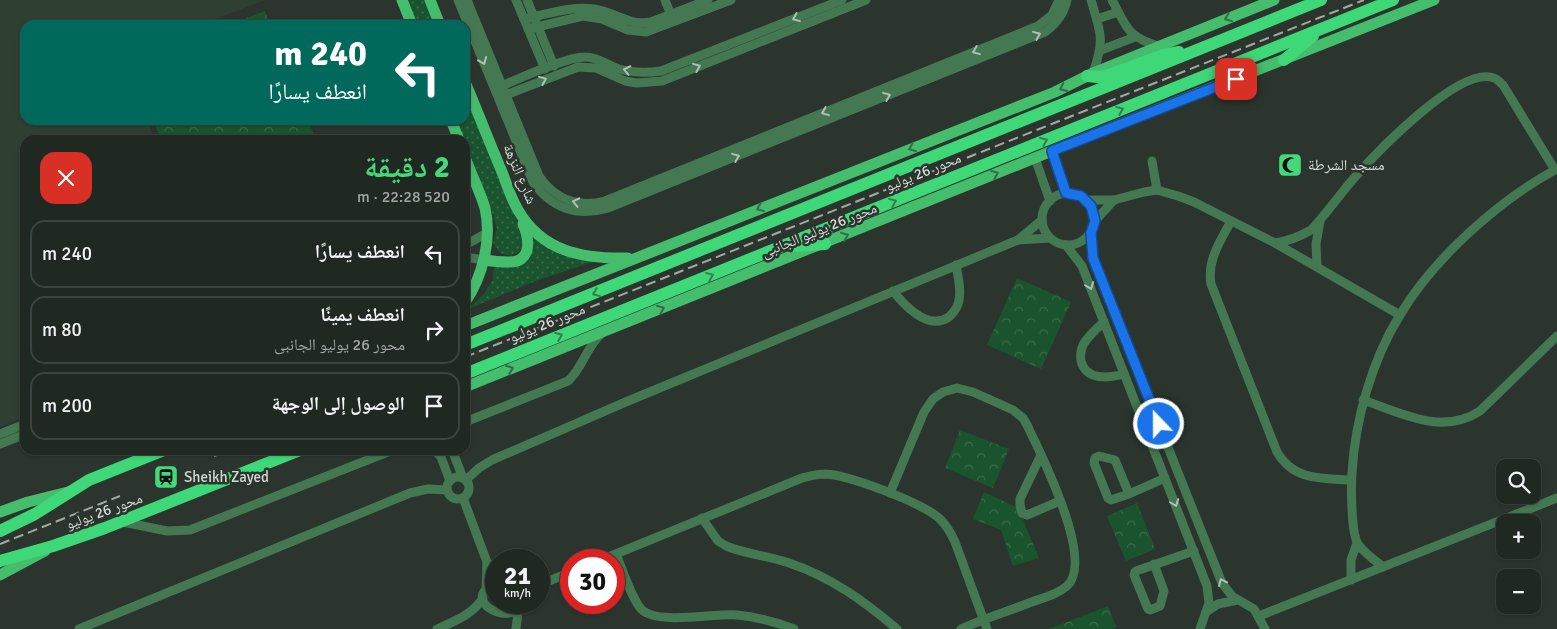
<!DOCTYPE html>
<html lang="ar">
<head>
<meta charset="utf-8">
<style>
	body { margin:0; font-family:Signika,"Noto Naskh Arabic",sans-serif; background:#2d342f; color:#f1f3f6; direction:rtl; height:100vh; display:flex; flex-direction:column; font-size:19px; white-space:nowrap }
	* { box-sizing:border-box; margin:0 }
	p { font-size:16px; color:#a2a6a5 }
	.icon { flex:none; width:28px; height:28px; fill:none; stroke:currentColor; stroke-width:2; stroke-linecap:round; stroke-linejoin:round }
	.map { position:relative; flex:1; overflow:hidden; direction:ltr }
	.drawer { position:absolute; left:20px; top:135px; width:450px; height:320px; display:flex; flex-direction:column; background:#202822; border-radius:15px; box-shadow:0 1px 4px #0004,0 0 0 1px #3d4440; direction:rtl }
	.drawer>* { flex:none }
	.guide { position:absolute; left:20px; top:20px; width:450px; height:105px; border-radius:15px; box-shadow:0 1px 4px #0004,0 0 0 1px #3d4440; direction:rtl; background:#00695c; color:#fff; overflow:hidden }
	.fabs { position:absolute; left:1496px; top:459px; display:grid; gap:10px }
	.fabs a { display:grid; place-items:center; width:45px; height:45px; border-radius:10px; background:#202822; box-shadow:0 1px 4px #0004,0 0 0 1px #3d4440; font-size:25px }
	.speed { position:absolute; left:485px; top:549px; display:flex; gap:10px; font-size:25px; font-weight:700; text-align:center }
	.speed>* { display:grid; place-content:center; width:65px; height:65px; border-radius:50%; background:#202822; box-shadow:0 1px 4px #0004,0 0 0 1px #3d4440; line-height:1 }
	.speed small { font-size:12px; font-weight:400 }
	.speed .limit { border:8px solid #d22; background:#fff; color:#111 }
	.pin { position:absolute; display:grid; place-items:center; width:42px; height:42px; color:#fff; margin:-21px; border-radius:10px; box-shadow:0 2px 8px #0006 }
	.me { position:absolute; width:55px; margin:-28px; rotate:338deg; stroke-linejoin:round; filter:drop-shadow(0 0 4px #0008) }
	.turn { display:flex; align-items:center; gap:18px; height:105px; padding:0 20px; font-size:22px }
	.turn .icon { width:65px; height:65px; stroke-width:2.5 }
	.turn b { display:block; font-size:35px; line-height:42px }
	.round { display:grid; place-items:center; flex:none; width:52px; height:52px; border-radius:15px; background:#2d342f }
	.headline { display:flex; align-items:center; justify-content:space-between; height:85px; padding:0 20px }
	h1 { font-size:30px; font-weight:700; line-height:38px; color:#45d77a }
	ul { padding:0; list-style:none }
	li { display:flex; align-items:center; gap:15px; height:68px; margin:0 10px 8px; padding:0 10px; border:2px solid #3d4440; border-radius:15px }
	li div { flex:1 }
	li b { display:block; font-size:19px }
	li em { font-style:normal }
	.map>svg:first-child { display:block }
</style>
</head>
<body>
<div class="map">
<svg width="1557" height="629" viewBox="0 0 1557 629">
	<defs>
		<pattern id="grass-dots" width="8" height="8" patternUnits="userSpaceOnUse" patternTransform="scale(1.25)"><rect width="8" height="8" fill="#1a542e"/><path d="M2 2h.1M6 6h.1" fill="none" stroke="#3a6c4b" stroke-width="1.8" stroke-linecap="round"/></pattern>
		<pattern id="forest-crowns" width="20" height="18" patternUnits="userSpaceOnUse" patternTransform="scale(1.25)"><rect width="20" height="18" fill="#1a542e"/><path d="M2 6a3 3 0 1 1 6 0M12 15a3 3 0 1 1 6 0" fill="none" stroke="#3a6c4b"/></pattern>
	</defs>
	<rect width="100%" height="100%" fill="#2b352d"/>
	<path fill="#2f3f32" d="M0 0H265L201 25H25V120H147L155 140H25V416L0 427Z"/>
	<g fill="url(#grass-dots)">
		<path d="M406 0H424L435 25H416Z"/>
		<path d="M465 96 521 230 525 243 520 251 511 256 500 253 493 243 497 229 489 201 455 120H465Z"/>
		<path d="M534 236 593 262 538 280 468 309 484 294 493 280 494 267C508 267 517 266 530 259Z"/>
	</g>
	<g fill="url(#forest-crowns)">
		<path d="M265 11 270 25H228Z"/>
		<path d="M153 120H308L316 140H161Z"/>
		<path d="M1017 278 1071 302 1041 369 987 345Z"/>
		<path d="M960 430 1009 449 993 488 945 468Z"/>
		<path d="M984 492 1018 508 1039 558 1013 566 1001 530 973 519Z"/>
		<path d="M1137 503 1155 549 1126 561 1107 516Z"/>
		<path d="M1108 606 1116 627 1112 629H1049Z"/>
	</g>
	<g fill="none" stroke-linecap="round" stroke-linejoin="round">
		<g stroke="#437852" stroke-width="9">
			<path d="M458 0 533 182C551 208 577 217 608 208L1045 32C1056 24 1064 14 1067 0"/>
			<path d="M467 0 539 176C555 199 578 208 605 201L1038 26 1052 15 1059 0"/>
			<path d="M516 0 545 69"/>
			<path d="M527 0 554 66"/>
			<path d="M665 0 671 15"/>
			<path d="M1091 0C1101 34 1105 39 1093 73"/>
			<path d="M1112 0C1127 27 1126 36 1158 46"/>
			<path d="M524 19C547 14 571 6 594 9 616 12 627 26 651 22L708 0"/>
			<path d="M1097 19 1118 12"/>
			<path d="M528 29 583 16 602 19 628 30 646 32 731 0"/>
			<path d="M1101 50 1135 37"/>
			<path d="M499 87C518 79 568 56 586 57 598 57 607 65 619 69 633 73 646 73 661 71L842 0"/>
			<path d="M503 96 578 67 596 68 625 81 637 83 662 81 866 0"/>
			<path d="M1052 151 1067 193"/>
			<path d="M1035 158 1050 201"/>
			<path d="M1152 161 1157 190"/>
			<circle cx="1068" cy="219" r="26"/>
			<path d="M1087 200H1114L1144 192 1157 190 1178 196 1194 202 1275 243 1400 315"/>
			<path d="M1095 221 1114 200"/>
			<path d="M1231 221C1220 242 1207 260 1211 284L1277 452C1294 481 1321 478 1351 480"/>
			<path d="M1091 233 1093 259 1222 583 1232 596 1254 609 1265 629"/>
			<path d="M1018 240 1042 220"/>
			<path d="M1275 243C1289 241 1299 237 1311 230 1327 213 1340 194 1355 177 1377 152 1460 65 1494 78 1498 79 1500 83 1503 85L1555 170"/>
			<path d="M465 245 487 233"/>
			<path d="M1066 245 1082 266 1207 586 1209 603 1200 629"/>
			<path d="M465 257 484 260"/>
			<path d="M1317 267 1316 244 1320 221"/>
			<path d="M893 291C905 306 928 331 949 317 953 313 956 310 958 304 962 292 958 277 956 265"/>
			<path d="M1104 322C1096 329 1088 336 1083 345 1081 350 1080 355 1081 361 1086 381 1109 378 1124 374"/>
			<path d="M1363 400C1402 413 1442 436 1480 411L1557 336"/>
			<path d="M465 422 568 381C583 368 585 349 601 334"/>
			<path d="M0 434 25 424"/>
			<path d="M0 444 25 434"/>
			<path d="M435 450 441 457 450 481"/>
			<path d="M452 450 463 478"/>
			<path d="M1041 455 1020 499V505L1022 513 1027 515 1060 501"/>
			<circle cx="458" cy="488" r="11"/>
			<path d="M466 480 479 468 492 460 628 401 1013 242 1018 240 1050 238"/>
			<path d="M890 493 924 412 933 399 943 392 957 388 973 392 1013 410 1023 418 1027 425C1041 454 1095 561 1067 586 1057 595 1042 598 1029 603 1006 612 983 619 961 629"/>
			<path d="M1129 494 1115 460 1099 456 1095 458 1094 463 1108 498 1111 500 1129 494 1165 478"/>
			<path d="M463 498 487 562 496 574"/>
			<path d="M702 518 718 541 726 546C746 554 768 556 789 563 831 577 864 601 897 629"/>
			<path d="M123 522 167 531 190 530 393 450"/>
			<path d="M1513 550 1514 553"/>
			<path d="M616 554C622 568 632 600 642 610 659 625 714 613 737 615 757 617 776 622 794 629"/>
			<path d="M601 560 802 478C810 476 817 474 825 474 849 475 923 503 940 519 947 526 951 533 955 542L987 629"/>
			<path d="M1154 564 1164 591 1160 606 1150 610 1148 609 1134 575 1135 572 1136 571 1194 551"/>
			<path d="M1383 567C1375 560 1365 554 1358 544 1351 533 1351 487 1352 473 1355 420 1372 360 1400 315 1434 258 1499 200 1557 169"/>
			<path d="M1351 580V560L1357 543"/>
			<path d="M496 583C456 601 515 629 521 602"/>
			<path d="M539 585 571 572"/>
			<path d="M486 591 487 562"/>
			<path d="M1206 612 1218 604 1238 600"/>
			<path d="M1259 616 1557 498"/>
			<path d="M79 629 410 493 428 489 447 490"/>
			<path d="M437 629C455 621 472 615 483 598"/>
			<path d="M516 629 518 612"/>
		</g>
		<g stroke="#44bd6d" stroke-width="11">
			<path d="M402 0 412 25"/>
			<path d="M430 0 440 25"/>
			<path d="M465 82C477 110 488 139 500 167 506 181 510 197 518 210 542 252 583 259 628 258"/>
			<path d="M451 120 459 140"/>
			<path d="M465 157C471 174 480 191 485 208 492 238 483 277 465 302"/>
			<path d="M484 260C491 261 500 262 508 262 532 263 530 240 523 224"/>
			<path d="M465 326 1055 92 1093 73 1274 0"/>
			<path d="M465 387 1052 151 1434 0"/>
			<path d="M0 512 28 502 68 492"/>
			<path d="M0 575 45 551"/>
		</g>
		<g stroke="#3ed878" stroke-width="12">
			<path d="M1284 60 1313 36"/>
			<path d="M1087 76 1098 77 1106 76 1164 55 1179 52"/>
			<path d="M794 246 825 244"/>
			<path d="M465 345 1321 0"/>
			<path d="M465 374 1393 0"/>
			<path d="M0 531 35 514 89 480 164 450"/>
			<path d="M0 561 53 546 105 528 300 450"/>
		</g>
		<g stroke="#a3aaa4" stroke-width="2" stroke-dasharray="10 5" stroke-linecap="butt">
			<path d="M465 357 1364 0"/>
			<path d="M214 456 232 450"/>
			<path d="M0 544 120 496"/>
		</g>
	</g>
	<defs><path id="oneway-chevron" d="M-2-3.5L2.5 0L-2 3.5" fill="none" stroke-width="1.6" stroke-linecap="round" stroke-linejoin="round" transform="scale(1.25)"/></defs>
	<g stroke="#afc1b4">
		<use href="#oneway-chevron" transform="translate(796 18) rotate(158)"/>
		<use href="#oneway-chevron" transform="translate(1037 35) rotate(-22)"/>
		<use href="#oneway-chevron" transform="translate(976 51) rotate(158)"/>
		<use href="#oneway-chevron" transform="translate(483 61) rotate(68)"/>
		<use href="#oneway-chevron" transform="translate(697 67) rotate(-22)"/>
		<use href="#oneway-chevron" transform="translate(627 70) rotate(-168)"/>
		<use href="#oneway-chevron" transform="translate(543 80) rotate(-22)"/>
		<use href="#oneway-chevron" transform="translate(887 96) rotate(-22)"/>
		<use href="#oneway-chevron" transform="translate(825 112) rotate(158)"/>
		<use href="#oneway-chevron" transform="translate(736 157) rotate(-22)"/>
		<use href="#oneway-chevron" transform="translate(576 202) rotate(-168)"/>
		<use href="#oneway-chevron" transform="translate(1090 286) rotate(69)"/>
		<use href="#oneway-chevron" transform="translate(1175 503) rotate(69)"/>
		<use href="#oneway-chevron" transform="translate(1222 582) rotate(-115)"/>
	</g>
	<g stroke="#356b47">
		<use href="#oneway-chevron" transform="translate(1228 18) rotate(158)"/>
		<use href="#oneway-chevron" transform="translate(1063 88) rotate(155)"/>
		<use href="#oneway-chevron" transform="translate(912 148) rotate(158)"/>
		<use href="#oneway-chevron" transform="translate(995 174) rotate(-22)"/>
		<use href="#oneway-chevron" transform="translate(760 208) rotate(158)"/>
		<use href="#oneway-chevron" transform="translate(845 236) rotate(-22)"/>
		<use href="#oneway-chevron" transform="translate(661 309) rotate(-22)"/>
		<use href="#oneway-chevron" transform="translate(510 369) rotate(-21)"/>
	</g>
	<g stroke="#347e4f">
		<use href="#oneway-chevron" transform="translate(1120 110) rotate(-22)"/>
		<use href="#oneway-chevron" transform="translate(1044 141) rotate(-22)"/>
		<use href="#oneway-chevron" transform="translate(893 202) rotate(-22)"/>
		<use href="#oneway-chevron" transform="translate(710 276) rotate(-22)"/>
		<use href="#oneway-chevron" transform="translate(596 293) rotate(158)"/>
		<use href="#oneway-chevron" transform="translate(559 336) rotate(-22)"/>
	</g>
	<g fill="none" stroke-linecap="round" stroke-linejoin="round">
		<defs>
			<path id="route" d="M1159 424 1093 258 1091 233 1095 221 1091 206 1081 196 1066 193 1052 151 1236 79"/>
		</defs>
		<use href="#route" stroke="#114b97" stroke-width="12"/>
		<use href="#route" stroke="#1a73e8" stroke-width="9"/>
	</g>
	<defs>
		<symbol id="mosque-square" viewBox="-11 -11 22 22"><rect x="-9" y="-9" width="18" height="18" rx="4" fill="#45d77a" stroke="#2b352d"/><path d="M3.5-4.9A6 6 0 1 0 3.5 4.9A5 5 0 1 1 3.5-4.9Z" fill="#111"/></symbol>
		<symbol id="station-square" viewBox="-11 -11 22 22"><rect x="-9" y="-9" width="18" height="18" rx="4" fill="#45d77a" stroke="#2b352d"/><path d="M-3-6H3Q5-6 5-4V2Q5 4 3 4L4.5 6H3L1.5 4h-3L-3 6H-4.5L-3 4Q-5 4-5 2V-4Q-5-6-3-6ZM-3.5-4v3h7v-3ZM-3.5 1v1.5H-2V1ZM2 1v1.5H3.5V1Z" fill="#111"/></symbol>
	</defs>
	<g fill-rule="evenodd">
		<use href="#mosque-square" x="1276" y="151" width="28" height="28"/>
		<use href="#station-square" x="152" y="463" width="28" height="28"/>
	</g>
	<g text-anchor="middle" stroke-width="5" stroke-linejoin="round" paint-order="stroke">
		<g font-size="15" fill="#d3d9d4" stroke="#2b352d" text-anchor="start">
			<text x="1308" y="170">مسجد الشرطة</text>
			<text x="184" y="482">Sheikh Zayed</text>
		</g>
		<g font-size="15" fill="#d3d9d4" stroke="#2b352d">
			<text transform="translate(923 172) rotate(-22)" y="5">محور 26 يوليو</text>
			<text transform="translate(520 174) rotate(67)" y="5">شارع النزهة</text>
			<text transform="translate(819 230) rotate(-22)" y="5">محور 26 يوليو الجانبى</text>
			<text transform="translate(547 323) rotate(-22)" y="5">محور 26 يوليو</text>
			<text transform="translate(104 511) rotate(-20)" y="5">محور 26 يوليو</text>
		</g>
	</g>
</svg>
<div class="fabs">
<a><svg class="icon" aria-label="search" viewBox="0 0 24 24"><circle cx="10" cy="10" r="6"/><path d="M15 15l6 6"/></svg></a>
<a>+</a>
<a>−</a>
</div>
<div class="speed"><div>21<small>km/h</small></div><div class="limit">30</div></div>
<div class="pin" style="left:1236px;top:79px;background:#d93025"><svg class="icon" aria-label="arrive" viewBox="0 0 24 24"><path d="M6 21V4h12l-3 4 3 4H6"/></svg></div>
<svg class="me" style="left:1159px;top:424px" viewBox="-20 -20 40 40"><circle r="17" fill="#1a73e8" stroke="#fff" stroke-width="3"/><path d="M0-11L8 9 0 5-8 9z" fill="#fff"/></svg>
<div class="guide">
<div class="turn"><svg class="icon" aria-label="left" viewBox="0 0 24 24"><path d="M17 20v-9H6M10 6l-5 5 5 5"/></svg><div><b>240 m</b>انعطف يسارًا</div></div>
</div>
<section class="drawer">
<div class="headline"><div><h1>2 دقيقة</h1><p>520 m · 22:28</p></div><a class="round" style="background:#d93025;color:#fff"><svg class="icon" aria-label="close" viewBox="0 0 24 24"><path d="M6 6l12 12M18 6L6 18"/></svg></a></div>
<ul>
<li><svg class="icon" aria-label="left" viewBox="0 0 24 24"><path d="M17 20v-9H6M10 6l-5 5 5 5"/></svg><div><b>انعطف يسارًا</b></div><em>240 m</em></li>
<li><svg class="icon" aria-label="right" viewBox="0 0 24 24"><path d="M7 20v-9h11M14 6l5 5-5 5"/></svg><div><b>انعطف يمينًا</b><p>محور 26 يوليو الجانبى</p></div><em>80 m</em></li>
<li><svg class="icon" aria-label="arrive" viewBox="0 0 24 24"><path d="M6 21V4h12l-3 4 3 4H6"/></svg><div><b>الوصول إلى الوجهة</b></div><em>200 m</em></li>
</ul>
</section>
</div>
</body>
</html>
